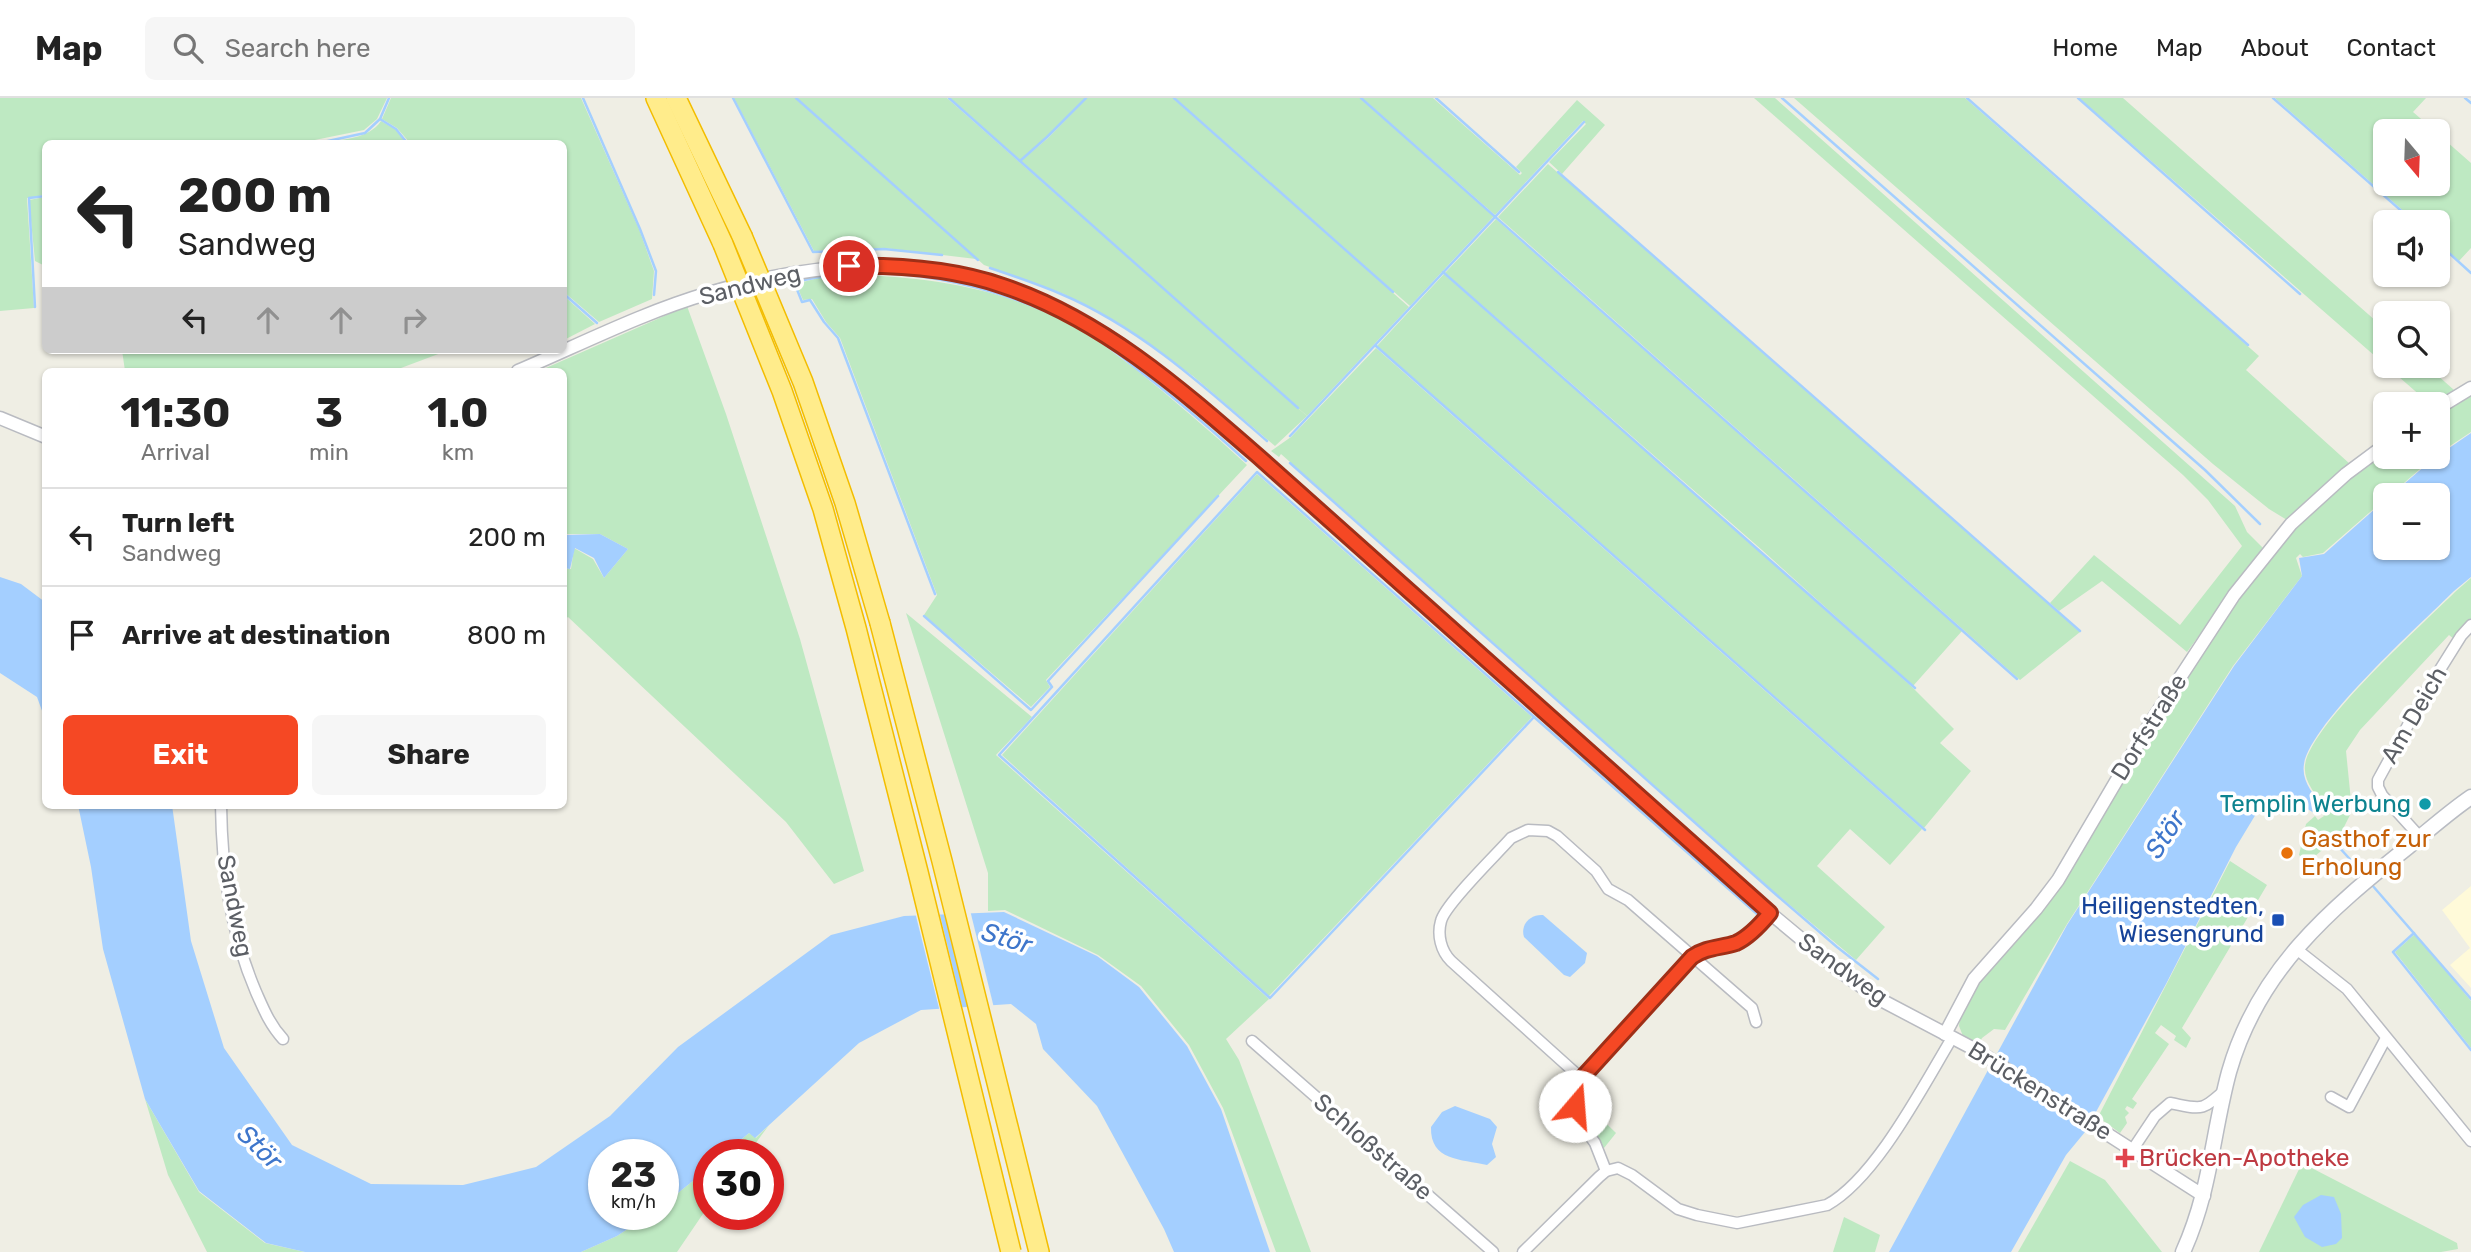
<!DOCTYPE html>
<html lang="en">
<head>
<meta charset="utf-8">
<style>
	body { margin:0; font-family:Rubik,sans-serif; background:#f6f6f6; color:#222; height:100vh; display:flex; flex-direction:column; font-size:26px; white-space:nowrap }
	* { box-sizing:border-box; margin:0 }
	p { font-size:23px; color:#767676 }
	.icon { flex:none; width:38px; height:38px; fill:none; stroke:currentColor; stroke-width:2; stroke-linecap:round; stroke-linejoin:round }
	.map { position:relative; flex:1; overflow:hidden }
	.drawer { position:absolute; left:42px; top:270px; width:525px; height:441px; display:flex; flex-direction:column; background:#fff; border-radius:10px; box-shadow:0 2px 5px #0004 }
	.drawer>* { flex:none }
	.guide { position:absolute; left:42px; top:42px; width:525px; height:214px; border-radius:10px; box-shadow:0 2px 5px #0004; background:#fff; color:#222; overflow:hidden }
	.needle { width:46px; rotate:161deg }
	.fabs { position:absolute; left:2373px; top:21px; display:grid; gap:14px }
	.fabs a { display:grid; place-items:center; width:77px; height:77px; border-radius:10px; background:#fff; box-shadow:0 2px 5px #0004; font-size:35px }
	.speed { position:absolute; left:588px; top:1041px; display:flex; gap:14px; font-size:35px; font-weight:700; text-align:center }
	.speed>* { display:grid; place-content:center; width:91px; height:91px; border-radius:50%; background:#fff; box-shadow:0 2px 5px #0004; line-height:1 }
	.speed small { font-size:18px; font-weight:400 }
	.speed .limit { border:10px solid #d22; background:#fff; color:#111 }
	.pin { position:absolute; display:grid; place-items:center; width:60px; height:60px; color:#fff; margin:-30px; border:4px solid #fff; border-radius:50%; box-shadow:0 2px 7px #0007 }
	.me { position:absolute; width:77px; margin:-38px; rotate:18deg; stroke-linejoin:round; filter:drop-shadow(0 0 5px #0008) }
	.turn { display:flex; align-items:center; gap:24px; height:147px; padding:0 21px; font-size:32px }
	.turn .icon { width:91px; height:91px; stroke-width:2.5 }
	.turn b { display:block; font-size:49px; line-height:60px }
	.lanes { display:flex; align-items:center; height:66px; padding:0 21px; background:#0003; justify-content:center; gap:35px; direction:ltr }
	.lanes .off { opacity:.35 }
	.eta { display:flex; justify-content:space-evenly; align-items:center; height:119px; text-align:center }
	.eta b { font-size:42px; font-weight:700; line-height:49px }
	.primary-button { display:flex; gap:14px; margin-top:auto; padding:14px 21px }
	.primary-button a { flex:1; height:80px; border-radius:10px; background:#f54824; color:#fff; font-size:28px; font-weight:700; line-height:80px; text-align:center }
	.primary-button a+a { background:#f6f6f6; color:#222 }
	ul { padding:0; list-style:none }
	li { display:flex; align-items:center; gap:21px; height:98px; padding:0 21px; border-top:2px solid #e0e0e0 }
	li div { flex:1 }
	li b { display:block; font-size:26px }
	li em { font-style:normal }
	header { display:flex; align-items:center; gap:42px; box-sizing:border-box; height:98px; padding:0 35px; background:#fff; border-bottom:2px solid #e0e0e0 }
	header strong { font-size:33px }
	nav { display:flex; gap:38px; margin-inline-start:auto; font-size:24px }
	.search { width:490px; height:63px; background:#f6f6f6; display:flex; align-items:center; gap:18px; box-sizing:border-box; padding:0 24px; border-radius:10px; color:#767676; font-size:26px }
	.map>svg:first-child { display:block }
</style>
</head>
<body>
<header>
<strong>Map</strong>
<div class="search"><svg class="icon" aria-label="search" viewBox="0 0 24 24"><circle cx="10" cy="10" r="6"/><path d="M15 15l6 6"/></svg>Search here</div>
<nav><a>Home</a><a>Map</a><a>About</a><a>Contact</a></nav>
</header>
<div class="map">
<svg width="2471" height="1154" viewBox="0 0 2471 1154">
	<rect width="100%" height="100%" fill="#efeee4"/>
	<path fill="#fffad9" d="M2471 788V890L2450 867 2470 850 2442 812Z"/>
	<g fill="#bee9c2">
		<path d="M0 0H387L377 21 364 32 300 45 46 46 45 97 27 100 34 210 0 213Z"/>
		<path d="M391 0H581L639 131 654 173 652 201 599 224 564 194V46L410 45 397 30 382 21Z"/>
		<path d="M734 0H795L976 161 884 150 814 153Z"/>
		<path d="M797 0H947L1307 318 1275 348 1193 278 1124 229 1064 196 984 167Z"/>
		<path d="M950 0H1085L1047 39 1020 62Z"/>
		<path d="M1087 0H1173L1409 209 1307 318 1021 63 1048 40Z"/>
		<path d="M1175 0H1360L1494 118 1410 208Z"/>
		<path d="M1362 0H1433L1520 77 1522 75 1516 69 1577 2 1605 27 1562 76 1549 64 1586 26 1583 23 1495 117Z"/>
		<path d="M1754 0H1775L2235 408 2247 434 2263 450 2187 554 2102 483 2059 513 2050 505 2094 457 2180 527 2242 448 2208 402 2183 377Z"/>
		<path d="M1794 0H1965L2259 258 2246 272 2350 366 2287 422 2269 411 2213 366Z"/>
		<path d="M2079 0H2123L2385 231V268H2427L2454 292 2433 306H2430Z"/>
		<path d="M2275 0H2426L2413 14 2435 33H2385V86H2438V36L2471 65V150L2459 163 2438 144V124H2416Z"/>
		<path d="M381 23 395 31 407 45H323C343 41 369 41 381 23Z"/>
		<path d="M1548 66 2080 534 2020 582 1498 119Z"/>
		<path d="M45 99H46L45 168 35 163 29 102Z"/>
		<path d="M1496 121 1962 533 1913 588 1762 452 1445 175Z"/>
		<path d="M1444 176 1761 453 1912 589 1954 631 1940 645 1971 673 1924 730 1377 248Z"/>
		<path d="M857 177C933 179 1010 192 1077 230 1097 241 1116 257 1134 270 1173 301 1210 333 1247 367L1046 582 1050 589 1031 609 924 517 937 497 840 240 826 224 812 201 803 202 796 186 818 180Z"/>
		<path d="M564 198 595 226 564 242Z"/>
		<path d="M687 208 726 316 800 541 864 773 834 786 786 724 568 519 564 522V470L571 471 574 450 593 461 604 480 628 451 600 436H564V273H539Z"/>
		<path d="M1376 250 1922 731 1890 767 1850 731 1817 768 1885 829 1856 862 1774 794 1281 356 1279 359 1271 353 1291 339Z"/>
		<path d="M122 252H449L393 273H125Z"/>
		<path d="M2471 296V334L2438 356V316Z"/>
		<path d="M2385 354V359H2434L2390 397H2385V401L2323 455 2303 459 2300 456 2296 460 2302 478 2233 568 2067 826 2005 932 1994 931 1982 940 1979 946 1963 938 1959 928 1961 912 1975 889 2016 840 2205 546 2258 475 2299 424 2349 379Z"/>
		<path d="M1257 376 1532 619 1269 898 1002 657Z"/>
		<path d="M2471 480V524L2454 541 2449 537 2360 632 2346 653 2352 713 2340 737 2308 764 2299 757 2306 726 2315 718 2318 722 2324 718 2321 713 2325 709C2316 697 2303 683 2305 667 2311 626 2423 526 2455 494Z"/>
		<path d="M906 515 1032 619 996 657 1269 901 1226 941 1239 962 1311 1154H1276L1223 1010 1189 947 1141 888 1098 857 1005 812 988 813V775Z"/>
		<path d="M2230 763 2267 787 2182 930 2191 940 2186 950 2174 942 2176 938 2161 927 2155 935 2169 946 2132 1001 2137 1005 2133 1011 2127 1008 2125 1011 2129 1015 2125 1019 2127 1025 2120 1035 2098 1019Z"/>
		<path d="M2415 836 2471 903V950L2395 854Z"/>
		<path d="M1580 1000 1616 1035 1604 1050 1581 1020Z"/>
		<path d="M145 1001 199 1094 265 1145 305 1154H207L168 1077Z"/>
		<path d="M769 1027 747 1057H723L749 1035 756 1040Z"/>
		<path d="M2070 1063 2105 1082 2162 1154H2018Z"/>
		<path d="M2302 1065 2457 1145 2458 1151 2441 1154H2259Z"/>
		<path d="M709 1070V1107L677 1154H581L617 1138 649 1117 663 1116V1107Z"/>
		<path d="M1844 1119 1880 1137 1875 1154H1833Z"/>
	</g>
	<g fill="#a4cfff">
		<path d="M2471 335V479L2454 493C2420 527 2312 623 2304 666 2301 683 2314 697 2323 709L2314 715 2283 696 2265 701 2236 749 2166 886 2085 1034 2066 1057 2011 1154H1889L2067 827 2234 568 2302 478 2299 460 2324 456 2385 402V450H2438V397H2391L2433 361Z"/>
		<path d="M600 436 628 451 604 480 594 460 575 450 570 471 564 470V437Z"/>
		<path d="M0 479 21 486 45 504V621L37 599 0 575Z"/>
		<path d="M78 707H172L191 843 224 950 292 1047 371 1086 463 1087 536 1069 610 1018 678 949 831 837 904 818 1004 814 1097 858 1139 889 1187 948 1221 1011 1270 1154H1174L1164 1131 1097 1008 1043 951 1036 926 1011 906 921 912 859 945 755 1040 749 1035 723 1057H709V1070L663 1107V1057H604V1116L649 1117 617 1138 581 1154H305L266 1145 199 1093 145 1001 103 851 91 769Z"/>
		<path d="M1543 817 1587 855 1585 865 1570 879 1564 877 1524 839C1520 826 1531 816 1543 817Z"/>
		<path d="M1455 1008 1490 1021 1497 1029 1492 1046 1496 1059 1487 1067C1461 1061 1430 1063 1431 1029L1442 1014Z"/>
		<path d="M2321 1097 2334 1099 2341 1116 2342 1140 2336 1146 2322 1149 2305 1139 2294 1119 2303 1107Z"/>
	</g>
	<g fill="#efeee4">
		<path d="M970 812 994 910 970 912 945 813Z"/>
		<path d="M939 813 963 912 940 914 915 814Z"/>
	</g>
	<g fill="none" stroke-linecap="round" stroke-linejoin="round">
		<g stroke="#a4cfff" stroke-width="2.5">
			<path d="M583 0 640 131 656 173 654 197"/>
			<path d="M733 0 813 154 884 151 942 157"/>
			<path d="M796 0 978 162"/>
			<path d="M949 0 1298 310"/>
			<path d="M1174 0 1393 194"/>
			<path d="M1361 0 2017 581"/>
			<path d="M1436 0 1519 74"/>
			<path d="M1782 0 2205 372 2260 426"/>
			<path d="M1967 0 2248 247"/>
			<path d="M2078 0 2300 196"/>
			<path d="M2273 0 2414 124"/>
			<path d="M2465 0 2471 5"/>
			<path d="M380 21 396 31 408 46"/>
			<path d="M314 46 365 35 380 21 389 0"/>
			<path d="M1020 63 1047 39 1086 0"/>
			<path d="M1558 74 2080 533"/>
			<path d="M2438 145 2471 175"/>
			<path d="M990 170C1014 178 1038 186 1061 196 1139 229 1204 288 1267 343"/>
			<path d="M1443 174 1915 590"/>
			<path d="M564 196 597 225"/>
			<path d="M35 209 29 100 46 98"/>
			<path d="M1376 248 1925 732"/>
			<path d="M1290 338 1584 24"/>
			<path d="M1290 365 1773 794 1837 849 1878 881"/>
			<path d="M1257 374 1534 619 1270 900 999 657Z"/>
			<path d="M935 496 838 240 824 224 810 202 802 204 794 184C888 162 991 184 1076 228 1097 239 1118 256 1137 271 1175 300 1211 331 1246 363"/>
			<path d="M924 518 1031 612 1052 589 1048 583 1218 398"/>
			<path d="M1534 619 1757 816"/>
			<path d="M2338 748 2366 779"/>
			<path d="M2372 787 2471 901"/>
			<path d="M2414 835 2393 854 2471 952"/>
		</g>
		<defs>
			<g id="minor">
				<path d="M221 707C222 773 230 833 256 894 264 912 270 927 283 941"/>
				<path d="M2420 739 2382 697 2378 689V682L2426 594 2461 538 2471 527"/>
				<path d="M2295 850 2347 891 2471 1043"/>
				<path d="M1252 943 1493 1154"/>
				<path d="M1582 981 1451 863C1441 853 1437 837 1441 823 1445 806 1497 756 1511 740L1528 732 1548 733 1557 738 1596 773 1608 791 1628 802 1752 910 1756 924"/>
				<path d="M2331 999 2349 1009 2386 940"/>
				<path d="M2133 1051 2155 1018 2170 1005C2202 1011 2201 1014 2225 992"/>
				<path d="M1606 1073 1595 1045 1577 1020 1576 994 1580 983 1692 859C1705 849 1721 851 1736 845 1749 839 1761 826 1770 815"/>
				<path d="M1523 1154 1599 1079 1606 1073 1618 1070 1632 1077 1678 1111 1697 1117 1737 1125 1827 1107C1876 1080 1923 988 1952 940"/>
			</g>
			<g id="tertiary">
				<path d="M518 273C581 246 644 214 709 195 858 150 988 159 1120 246 1148 265 1173 287 1200 308L1770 815 1841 874 1881 902 1976 952 2204 1098"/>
				<path d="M2438 310 2471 290"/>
				<path d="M0 320 46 339"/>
				<path d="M1945 936 1974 881 2036 811 2058 782 2151 624 2234 497 2291 426 2346 376 2385 347"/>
			</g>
			<path id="secondary" d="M2183 1154C2211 1092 2212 1037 2229 974 2258 872 2329 812 2408 749 2429 732 2449 714 2471 699"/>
			<g id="motorway">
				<path d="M656 0 723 146"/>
				<path d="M676 0 742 138"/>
				<path d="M880 525 942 763 1039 1154"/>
			</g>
		</defs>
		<use href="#minor" stroke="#b9bbc1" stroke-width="13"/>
		<use href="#tertiary" stroke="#b9bbc1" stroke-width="15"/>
		<use href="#secondary" stroke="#b9bcc3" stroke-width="17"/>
		<use href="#motorway" stroke="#f3bd00" stroke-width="22"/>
		<use href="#minor" stroke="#fff" stroke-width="10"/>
		<use href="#tertiary" stroke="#fff" stroke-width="12"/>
		<use href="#secondary" stroke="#fff" stroke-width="14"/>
		<use href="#motorway" stroke="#ffec8b" stroke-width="19"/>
		<defs>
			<g id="motorway-bridge">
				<path d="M742 138 803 284 845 405 880 525"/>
				<path d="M723 146 782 293 823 411 856 530 918 774 1011 1154"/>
			</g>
		</defs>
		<use href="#motorway-bridge" stroke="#f3bd00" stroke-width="22" stroke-linecap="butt"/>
		<use href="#motorway-bridge" stroke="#ffec8b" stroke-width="19"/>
	</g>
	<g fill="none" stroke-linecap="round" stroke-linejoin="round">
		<defs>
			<path id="route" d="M849 168C900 167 954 171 1003 188 1102 221 1182 292 1259 359L1770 815C1761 826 1749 839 1736 845 1721 850 1706 849 1692 859L1581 981 1576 994 1575 1008"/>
		</defs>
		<use href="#route" stroke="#9f2f17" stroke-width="18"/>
		<use href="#route" stroke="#f54824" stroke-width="12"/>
	</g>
	<circle fill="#0f9aa8" stroke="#fff" stroke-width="2.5" cx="2425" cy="706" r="7"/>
	<circle fill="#e8710a" stroke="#fff" stroke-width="2.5" cx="2287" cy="755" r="7"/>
	<rect fill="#1a4fb4" stroke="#fff" stroke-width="2.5" x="2271" y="815" width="14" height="14" rx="3.5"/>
	<path fill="#e0444e" stroke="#fff" stroke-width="2.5" d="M2121.5 1049.5h7v7h7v7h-7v7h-7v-7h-7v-7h7z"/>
	<g text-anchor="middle" stroke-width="7" stroke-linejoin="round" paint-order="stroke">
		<g font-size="24" fill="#5c5f65" stroke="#fff">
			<text transform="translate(750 187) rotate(-14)" y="8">Sandweg</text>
			<text transform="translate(2414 617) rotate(-60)" y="8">Am Deich</text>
			<text transform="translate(2149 629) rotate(-58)" y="8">Dorfstraße</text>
			<text transform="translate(235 808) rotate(79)" y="8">Sandweg</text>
			<text transform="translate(1843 871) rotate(36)" y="8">Sandweg</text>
			<text transform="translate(2040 993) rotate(32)" y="8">Brückenstraße</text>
			<text transform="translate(1373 1049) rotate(41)" y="8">Schloßstraße</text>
		</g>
		<g font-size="24" fill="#0d838f" stroke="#fff" text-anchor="end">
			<text x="2411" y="714">Templin Werbung</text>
		</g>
		<g font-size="24" fill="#c56008" stroke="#fff" text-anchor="start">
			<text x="2301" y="749">Gasthof zur<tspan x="2301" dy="28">Erholung</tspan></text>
		</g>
		<g font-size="24" fill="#164399" stroke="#fff" text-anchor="end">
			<text x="2264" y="816">Heiligenstedten,<tspan x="2264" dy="28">Wiesengrund</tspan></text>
		</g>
		<g font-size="24" fill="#be3a42" stroke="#fff" text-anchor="start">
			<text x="2139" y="1068">Brücken-Apotheke</text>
		</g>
		<g font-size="26" font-style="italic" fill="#3e76cb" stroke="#fff">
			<text transform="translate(2165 736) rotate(-57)" y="9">Stör</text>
			<text transform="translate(1007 840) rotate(17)" y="9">Stör</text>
			<text transform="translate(260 1049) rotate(44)" y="9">Stör</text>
		</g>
	</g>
</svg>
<div class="fabs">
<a><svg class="needle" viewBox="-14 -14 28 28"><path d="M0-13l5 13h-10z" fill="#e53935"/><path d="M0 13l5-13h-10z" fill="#767676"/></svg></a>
<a><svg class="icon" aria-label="sound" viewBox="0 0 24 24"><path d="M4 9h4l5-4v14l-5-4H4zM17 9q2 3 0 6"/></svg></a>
<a><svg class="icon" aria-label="search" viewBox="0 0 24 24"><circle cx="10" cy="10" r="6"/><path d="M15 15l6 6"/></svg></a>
<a>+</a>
<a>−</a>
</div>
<div class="speed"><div>23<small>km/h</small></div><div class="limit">30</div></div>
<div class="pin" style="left:849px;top:168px;background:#d93025"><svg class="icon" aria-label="arrive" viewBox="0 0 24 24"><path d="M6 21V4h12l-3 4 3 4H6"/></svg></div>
<svg class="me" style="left:1575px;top:1008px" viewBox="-20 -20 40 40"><circle r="19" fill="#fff"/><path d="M0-13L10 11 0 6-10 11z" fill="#f54824"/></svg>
<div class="guide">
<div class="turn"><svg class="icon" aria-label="left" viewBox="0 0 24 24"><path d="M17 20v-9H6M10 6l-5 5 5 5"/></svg><div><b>200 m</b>Sandweg</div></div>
<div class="lanes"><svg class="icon" aria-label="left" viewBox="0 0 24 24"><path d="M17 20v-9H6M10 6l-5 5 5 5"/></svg><svg class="icon off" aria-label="ahead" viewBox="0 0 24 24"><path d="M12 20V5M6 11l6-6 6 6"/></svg><svg class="icon off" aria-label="ahead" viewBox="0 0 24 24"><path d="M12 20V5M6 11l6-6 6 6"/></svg><svg class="icon off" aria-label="right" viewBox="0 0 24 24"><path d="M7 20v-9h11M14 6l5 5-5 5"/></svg></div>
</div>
<section class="drawer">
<div class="eta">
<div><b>11:30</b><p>Arrival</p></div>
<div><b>3</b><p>min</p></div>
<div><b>1.0</b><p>km</p></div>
</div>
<ul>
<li><svg class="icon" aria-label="left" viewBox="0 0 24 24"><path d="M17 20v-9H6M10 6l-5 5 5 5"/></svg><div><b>Turn left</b><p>Sandweg</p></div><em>200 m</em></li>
<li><svg class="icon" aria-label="arrive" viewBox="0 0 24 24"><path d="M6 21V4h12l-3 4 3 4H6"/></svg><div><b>Arrive at destination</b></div><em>800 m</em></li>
</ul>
<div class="primary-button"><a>Exit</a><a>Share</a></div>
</section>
</div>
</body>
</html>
